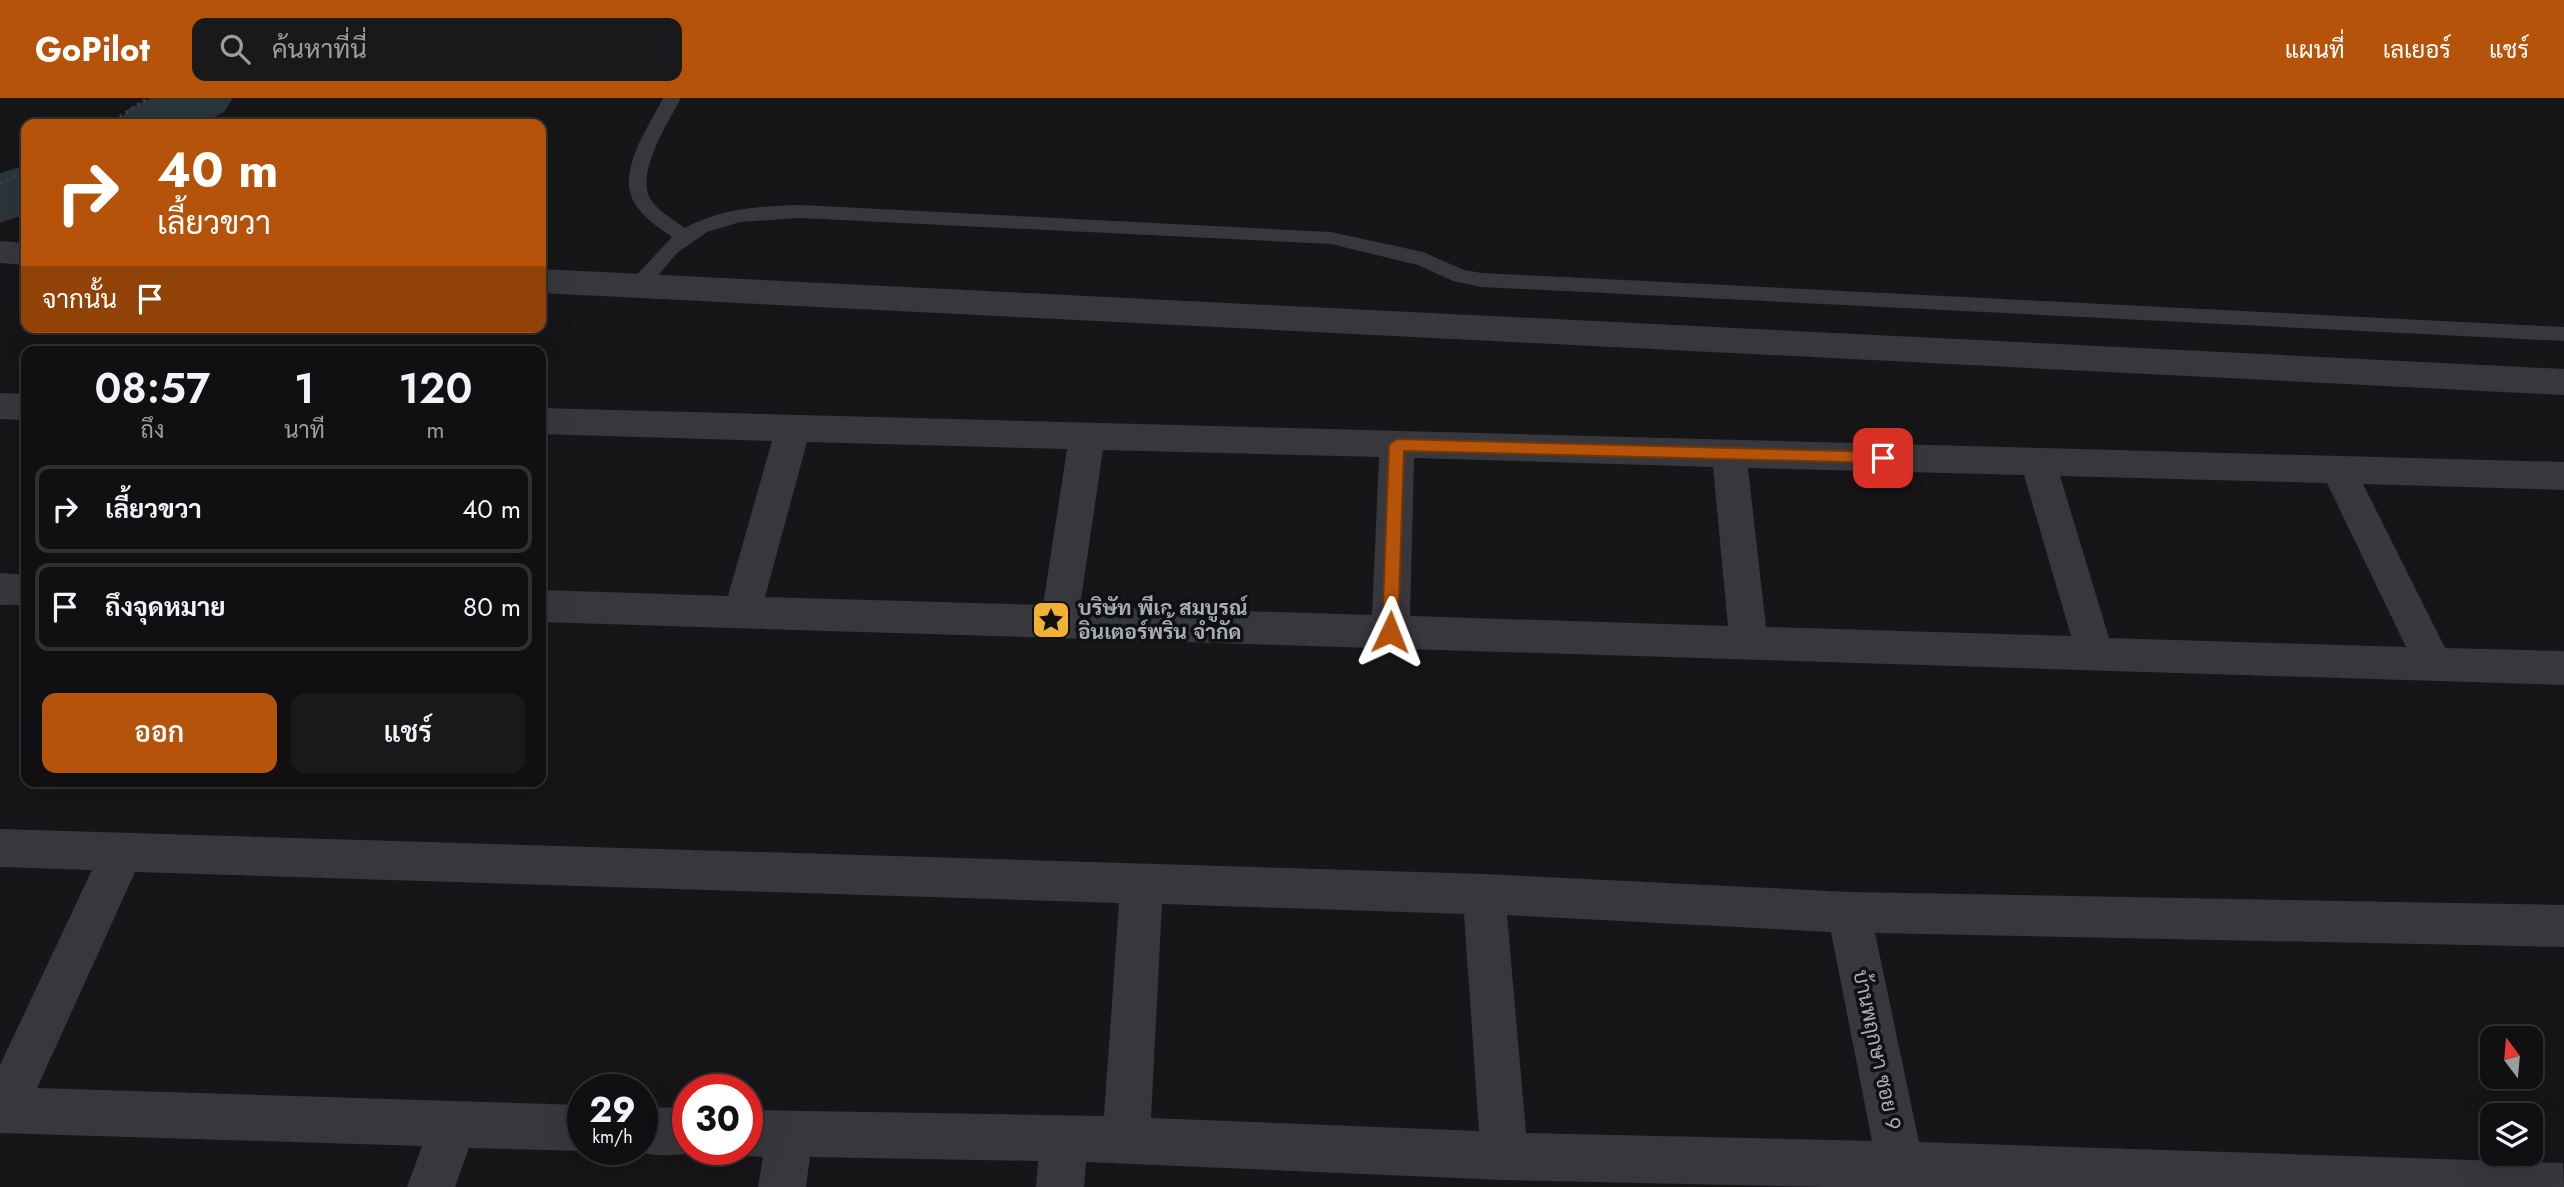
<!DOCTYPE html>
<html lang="th">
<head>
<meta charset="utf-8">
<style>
	body { margin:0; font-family:Jost,Sarabun,sans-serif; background:#19191b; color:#f1f3f6; height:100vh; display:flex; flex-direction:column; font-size:26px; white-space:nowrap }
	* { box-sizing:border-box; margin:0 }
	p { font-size:23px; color:#9c9d9f }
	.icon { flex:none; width:38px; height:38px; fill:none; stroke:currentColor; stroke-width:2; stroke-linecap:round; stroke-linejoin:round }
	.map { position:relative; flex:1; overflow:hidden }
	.drawer { position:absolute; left:21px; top:248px; width:525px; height:441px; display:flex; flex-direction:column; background:#101012; border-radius:14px; box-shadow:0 7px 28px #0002,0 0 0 2px #303032 }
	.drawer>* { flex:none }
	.top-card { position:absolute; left:21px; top:21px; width:525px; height:214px; border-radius:14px; box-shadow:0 7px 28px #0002,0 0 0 2px #303032; background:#b45309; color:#fff; overflow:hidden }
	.needle { width:46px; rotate:344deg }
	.tools { position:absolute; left:2480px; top:928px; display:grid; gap:14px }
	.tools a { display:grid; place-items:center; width:63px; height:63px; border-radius:14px; background:#101012; box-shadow:0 7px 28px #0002,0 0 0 2px #303032; font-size:35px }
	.speed { position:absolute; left:567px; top:976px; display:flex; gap:14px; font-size:35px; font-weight:700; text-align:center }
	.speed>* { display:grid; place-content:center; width:91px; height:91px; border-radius:50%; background:#101012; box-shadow:0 7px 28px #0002,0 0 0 2px #303032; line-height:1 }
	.speed small { font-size:18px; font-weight:400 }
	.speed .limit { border:10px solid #d22; background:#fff; color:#111 }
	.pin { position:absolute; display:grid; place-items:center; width:60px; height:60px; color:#fff; margin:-30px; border-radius:14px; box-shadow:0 4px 10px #0006 }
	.me { position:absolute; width:77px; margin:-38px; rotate:2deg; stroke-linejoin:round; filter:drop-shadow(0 0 5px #0008) }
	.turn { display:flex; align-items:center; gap:24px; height:147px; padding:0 21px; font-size:32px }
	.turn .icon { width:91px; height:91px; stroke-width:2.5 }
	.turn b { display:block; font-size:49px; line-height:60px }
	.then { display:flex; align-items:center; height:66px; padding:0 21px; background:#0003; gap:14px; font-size:26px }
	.eta { display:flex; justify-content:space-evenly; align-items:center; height:119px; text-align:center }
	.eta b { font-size:42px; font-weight:600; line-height:49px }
	.primary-button { display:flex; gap:14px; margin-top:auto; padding:14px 21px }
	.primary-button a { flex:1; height:80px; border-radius:14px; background:#b45309; color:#fff; font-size:28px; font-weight:600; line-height:80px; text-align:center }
	.primary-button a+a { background:#19191b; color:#f1f3f6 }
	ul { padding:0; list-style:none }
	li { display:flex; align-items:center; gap:21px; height:88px; margin:0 14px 10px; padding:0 7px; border:4px solid #303032; border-radius:14px }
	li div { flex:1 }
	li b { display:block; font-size:26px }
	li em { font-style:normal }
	header { display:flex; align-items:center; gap:42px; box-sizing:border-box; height:98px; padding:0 35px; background:#b45309; color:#fff }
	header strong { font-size:33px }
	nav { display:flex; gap:38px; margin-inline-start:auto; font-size:24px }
	.search { width:490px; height:63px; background:#19191b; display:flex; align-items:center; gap:18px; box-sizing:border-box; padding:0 24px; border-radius:14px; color:#9c9d9f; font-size:26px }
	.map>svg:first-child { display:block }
</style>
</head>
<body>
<header>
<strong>GoPilot</strong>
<div class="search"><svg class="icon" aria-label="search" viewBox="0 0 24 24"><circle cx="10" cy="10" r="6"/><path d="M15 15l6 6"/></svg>ค้นหาที่นี่</div>
<nav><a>แผนที่</a><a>เลเยอร์</a><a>แชร์</a></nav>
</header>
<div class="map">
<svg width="2564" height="1089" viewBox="0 0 2564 1089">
	<rect width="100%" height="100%" fill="#161618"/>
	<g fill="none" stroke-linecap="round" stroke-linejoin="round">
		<g fill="#2c353c" fill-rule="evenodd">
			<path d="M151 0H233L224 14 200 26H118L128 11Z"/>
			<path d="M26 67V116L0 125V75Z"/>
		</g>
		<g stroke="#3d3f44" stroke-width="3.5" stroke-dasharray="2.5 4.5" stroke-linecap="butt">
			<path d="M108 26 148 0"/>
			<path d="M0 85 26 73"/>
		</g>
		<path fill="#37383d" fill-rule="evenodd" d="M663 0H681C669 23 634 77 651 102 659 114 674 122 685 130 721 110 762 108 801 107L1331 134 1423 154 1464 172 1482 175 2564 229V243L1482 189 1453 183 1418 167 1331 146 801 120 740 124 707 134 677 155 645 193H631L628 188 631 183 672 139C659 130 644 120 635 106 615 74 649 29 663 0Z"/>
		<g fill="#37383d" fill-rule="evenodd">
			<path d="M0 143 26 145V167L0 165Z"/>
			<path d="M541 171 2564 271V297L541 195Z"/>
			<path d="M0 295 26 296V322L0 321Z"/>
			<path d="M541 310 2564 364V392L2363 386 2445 550 2564 553V587L541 524V492L728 498 772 343 541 336ZM807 344 1067 351 1043 507 765 499ZM1103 352 1379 359 1372 517 1080 508ZM1414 360 1713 369 1728 528 1410 518ZM1748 370 2024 377 2071 538 1766 529ZM2060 378 2327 385 2406 549 2109 540Z"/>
			<path d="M0 475 26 477V507H0Z"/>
			<path d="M0 731 1484 776 1849 794 2564 807V849L1875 835 1919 1044 2563 1065 2564 1089H1826L1504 1082 1086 1064 1084 1089H1036L1038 1063 810 1059 806 1089H758L763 1059 747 1058 731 1052H747V1012L1104 1018 1119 805 135 774 37 990 583 1007V1052H587L583 1053 469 1050 455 1089H407L422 1048 0 1035V967L92 772 0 769ZM1162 806 1464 816 1479 1033 1151 1020ZM1507 817 1831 834 1872 1043 1526 1035Z"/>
			<path d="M642 1009 688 1010V1052H699C681 1059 651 1059 633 1052H642Z"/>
		</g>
	</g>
	<path fill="#b45309" stroke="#753606" stroke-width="2" d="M1397 341 1883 354 1891 360 1883 365 1404 353 1398 534 1395 538H1384L1382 534 1389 347Z"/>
	<defs>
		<symbol id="sight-square" viewBox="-11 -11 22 22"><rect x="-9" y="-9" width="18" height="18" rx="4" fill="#f2b134" stroke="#111113"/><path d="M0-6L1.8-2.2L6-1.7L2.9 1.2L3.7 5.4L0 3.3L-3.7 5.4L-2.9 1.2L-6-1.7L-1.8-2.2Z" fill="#111"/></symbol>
	</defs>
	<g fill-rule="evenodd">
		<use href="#sight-square" x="1029" y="500" width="44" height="44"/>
	</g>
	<g text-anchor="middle" stroke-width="7" stroke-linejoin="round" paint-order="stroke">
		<g font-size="21" font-weight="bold" fill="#a8adb8" stroke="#111113" text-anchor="start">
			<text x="1078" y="517">บริษัท พีเอ สมบูรณ์<tspan x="1078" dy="24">อินเตอร์พริ้น จำกัด</tspan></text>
		</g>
		<g font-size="21" fill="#a8adb8" stroke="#111113">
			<text transform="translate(1877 952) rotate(78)" y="7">บ้านพฤกษา ซอย 9</text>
		</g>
	</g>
</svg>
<div class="tools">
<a><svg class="needle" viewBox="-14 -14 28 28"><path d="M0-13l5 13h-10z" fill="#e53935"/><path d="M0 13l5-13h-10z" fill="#9c9d9f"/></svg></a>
<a><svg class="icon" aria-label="layers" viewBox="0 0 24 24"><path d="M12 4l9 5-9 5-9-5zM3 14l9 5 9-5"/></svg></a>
</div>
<div class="speed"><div>29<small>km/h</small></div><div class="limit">30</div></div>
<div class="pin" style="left:1883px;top:360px;background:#d93025"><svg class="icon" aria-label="arrive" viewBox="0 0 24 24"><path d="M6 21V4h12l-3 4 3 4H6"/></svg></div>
<svg class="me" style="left:1390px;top:534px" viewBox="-20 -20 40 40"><path d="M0-17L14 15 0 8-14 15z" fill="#b45309" stroke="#fff" stroke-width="4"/></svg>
<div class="top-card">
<div class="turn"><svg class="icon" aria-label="right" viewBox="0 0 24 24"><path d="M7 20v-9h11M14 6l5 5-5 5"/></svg><div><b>40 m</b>เลี้ยวขวา</div></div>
<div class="then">จากนั้น<svg class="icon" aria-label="arrive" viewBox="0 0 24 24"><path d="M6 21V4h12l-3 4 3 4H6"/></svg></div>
</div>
<section class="drawer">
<div class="eta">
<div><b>08:57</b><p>ถึง</p></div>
<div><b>1</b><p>นาที</p></div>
<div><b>120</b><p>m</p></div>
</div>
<ul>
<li><svg class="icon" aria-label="right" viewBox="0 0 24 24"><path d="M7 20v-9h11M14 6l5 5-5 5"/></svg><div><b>เลี้ยวขวา</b></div><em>40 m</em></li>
<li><svg class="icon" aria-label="arrive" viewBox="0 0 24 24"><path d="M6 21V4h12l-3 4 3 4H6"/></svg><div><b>ถึงจุดหมาย</b></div><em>80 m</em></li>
</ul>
<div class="primary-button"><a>ออก</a><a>แชร์</a></div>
</section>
</div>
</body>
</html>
